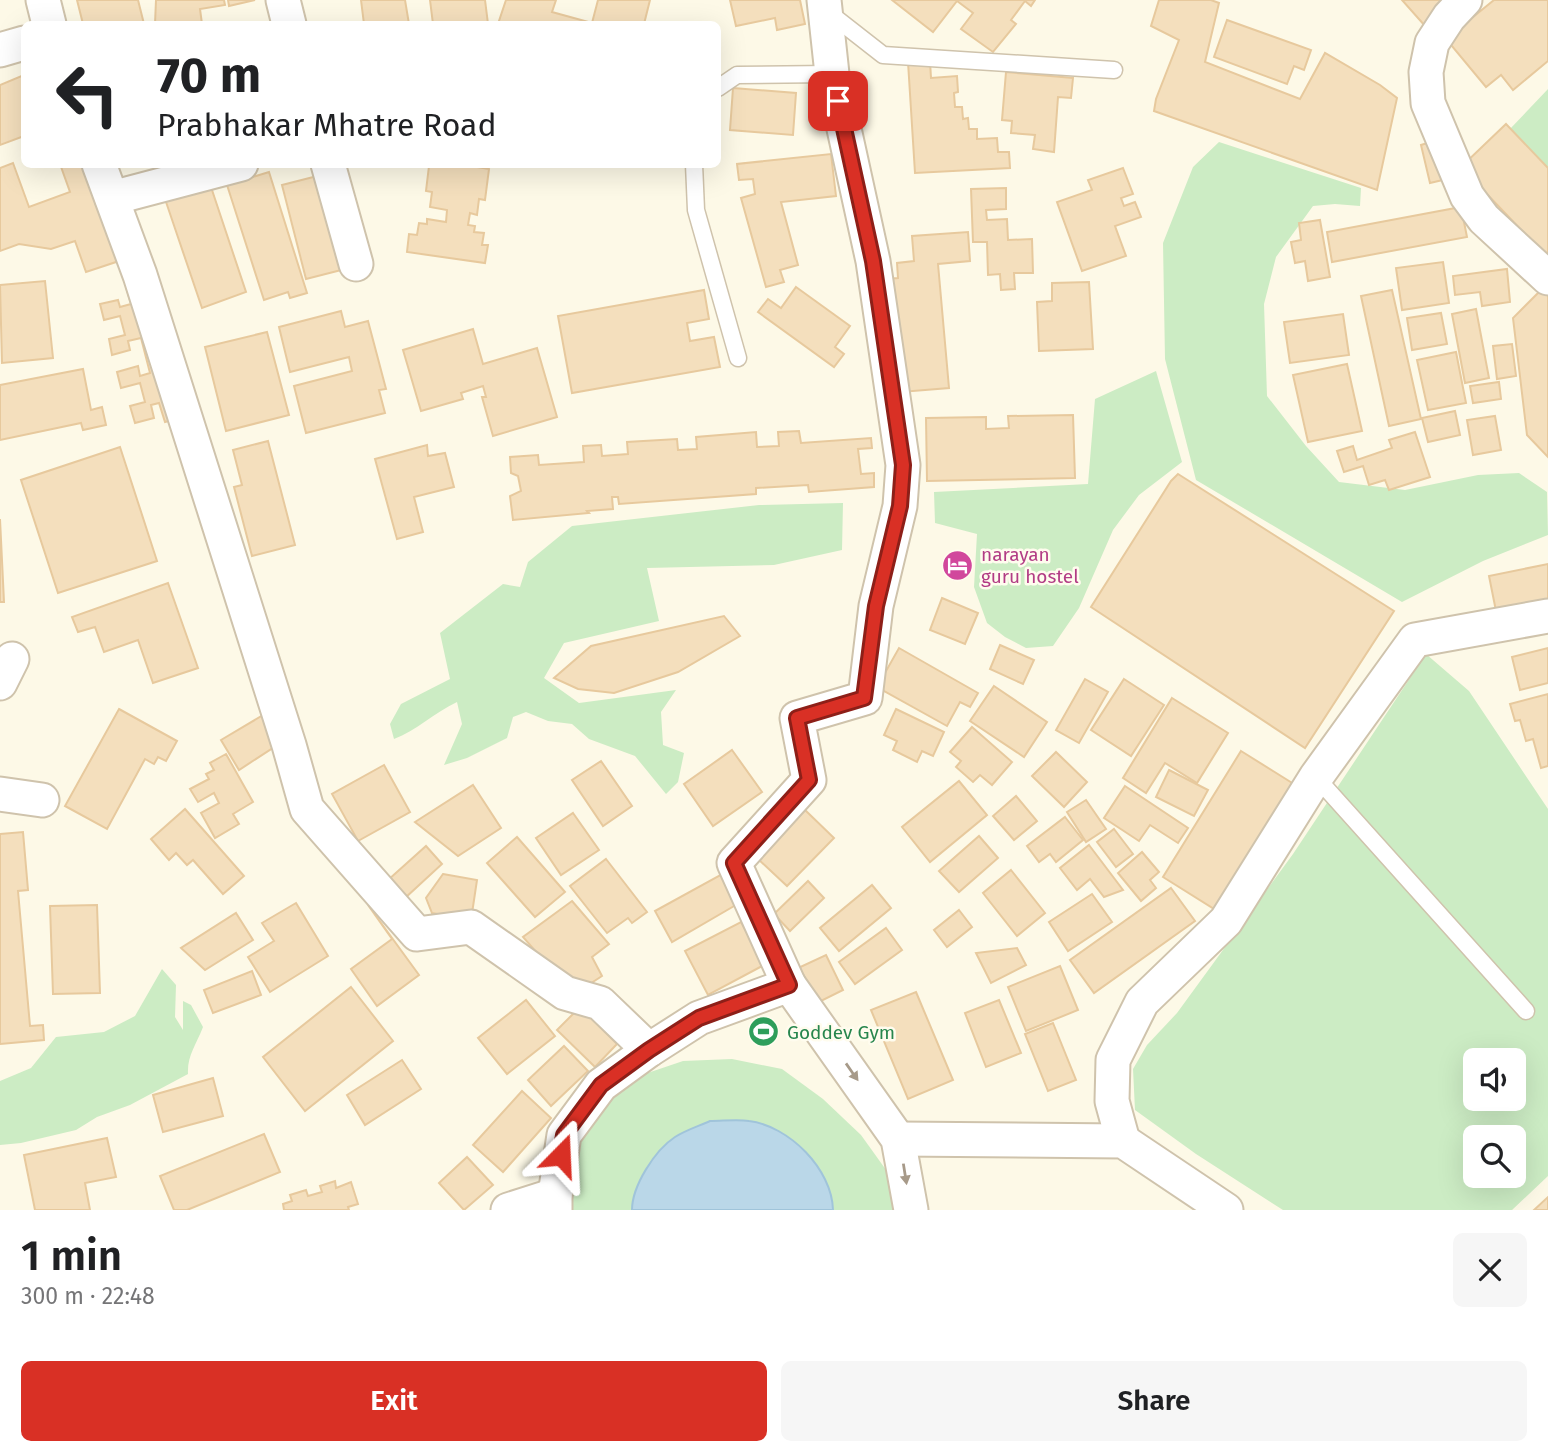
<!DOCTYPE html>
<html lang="en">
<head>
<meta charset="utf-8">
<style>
	body { margin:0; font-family:"Fira Sans",sans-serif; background:#f6f6f6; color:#202124; height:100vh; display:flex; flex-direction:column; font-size:26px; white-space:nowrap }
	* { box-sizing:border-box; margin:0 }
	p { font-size:23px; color:#757577 }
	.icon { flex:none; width:38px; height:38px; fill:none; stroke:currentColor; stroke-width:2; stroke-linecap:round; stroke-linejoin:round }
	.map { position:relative; height:1210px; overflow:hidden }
	.side { display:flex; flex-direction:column; background:#fff; flex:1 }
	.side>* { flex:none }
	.top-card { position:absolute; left:21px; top:21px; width:700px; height:147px; border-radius:10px; box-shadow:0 7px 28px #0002; background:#fff; color:#202124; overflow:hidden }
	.fabs { position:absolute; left:1463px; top:1048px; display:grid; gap:14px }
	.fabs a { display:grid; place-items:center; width:63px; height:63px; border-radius:10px; background:#fff; box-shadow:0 7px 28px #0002; font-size:35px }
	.pin { position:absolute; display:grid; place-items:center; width:60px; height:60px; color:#fff; margin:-30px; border-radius:14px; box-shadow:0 4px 10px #0006 }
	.me { position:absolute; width:77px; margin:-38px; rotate:21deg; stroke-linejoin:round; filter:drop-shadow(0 0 5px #0008) }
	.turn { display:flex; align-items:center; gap:24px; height:147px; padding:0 21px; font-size:32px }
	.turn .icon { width:91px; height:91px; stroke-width:2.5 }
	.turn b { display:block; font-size:49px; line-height:60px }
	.round { display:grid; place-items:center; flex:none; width:74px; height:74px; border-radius:10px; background:#f6f6f6 }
	.headline { display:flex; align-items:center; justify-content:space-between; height:119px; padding:0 21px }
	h1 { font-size:42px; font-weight:600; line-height:52px }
	.cta { display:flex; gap:14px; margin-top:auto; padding:14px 21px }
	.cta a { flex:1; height:80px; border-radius:10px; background:#d93025; color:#fff; font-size:28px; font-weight:600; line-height:80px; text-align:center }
	.cta a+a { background:#f6f6f6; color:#202124 }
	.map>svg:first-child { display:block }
</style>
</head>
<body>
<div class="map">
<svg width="1548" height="1210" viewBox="0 0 1548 1210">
	<rect width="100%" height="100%" fill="#fdf9e7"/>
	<g fill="#ccecc4" fill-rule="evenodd">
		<path d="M1548 89V171L1509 130Z"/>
		<path d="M1219 142 1361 188 1360 206 1335 204 1313 206 1276 257 1264 304 1267 396 1306 446 1339 482 1405 490 1478 475 1519 473 1547 492 1548 535 1483 561 1402 602 1196 480 1165 359 1163 243 1193 167Z"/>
		<path d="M1156 371 1182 462 1139 495 1113 530 1079 608 1053 646 1026 648 1005 637 987 623 974 587 977 534 935 523 934 492 1088 484 1095 399Z"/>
		<path d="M843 503 842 550 774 565 647 568 659 621 564 643 544 678 579 703 676 690 661 712 663 745 684 753 678 782 666 794 635 756 589 739 572 724 548 721 526 712 513 717 507 738 467 758 444 765 462 724 457 702C435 712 416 731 394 739L390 724 401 704 450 679 440 633 503 584 520 587 528 562 572 526 759 505Z"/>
		<path d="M1426 654 1469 691 1548 809V1176L1512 1210H1283L1196 1154 1135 1110 1133 1069 1147 1045 1177 1013 1293 854ZM1475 1060H1514V1099H1475ZM1475 1138H1514V1176H1475Z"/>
		<path d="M162 969 176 985 175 1017 183 1030V1001L191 1005 203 1027C196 1045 187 1056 188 1074L130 1105 97 1117 76 1130 21 1143 0 1145V1081L31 1068 56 1037 104 1032 135 1016Z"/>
		<path d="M732 1059 782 1069 823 1099 861 1135 894 1181V1210H563L567 1168 589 1120 624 1081 683 1061Z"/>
	</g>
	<path fill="#bad7e8" stroke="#a0c4da" stroke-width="2" d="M710 1121C723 1121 737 1119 749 1121 789 1126 832 1169 833 1210H632C632 1186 655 1150 675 1137 686 1130 699 1126 710 1121Z"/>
	<g fill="#f4dfbd" stroke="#e7c99d" stroke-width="2">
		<path d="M77 0H138L144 24H83Z"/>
		<path d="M156 0H224L225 5 200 9 202 24H155Z"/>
		<path d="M228 0H255L229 6Z"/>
		<path d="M361 0H405L409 24H364Z"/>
		<path d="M430 0H485L488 24H433Z"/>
		<path d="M506 0H556L552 12 592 23 598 0H650L644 24H498Z"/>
		<path d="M730 0H800L805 24 777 30 775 18 736 26Z"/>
		<path d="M892 0H1035L1031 6 1025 1 1011 20 1016 24 993 52 961 29 973 13 957 1 933 32Z"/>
		<path d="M1159 0H1211L1219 3 1205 62 1300 99 1325 53 1380 85 1397 98 1377 190 1154 111 1156 99 1179 40 1151 26Z"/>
		<path d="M1402 0H1457L1426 27Z"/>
		<path d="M1494 0H1548V61L1513 90 1501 75 1486 87 1446 39Z"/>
		<path d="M1227 20 1311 50 1304 70 1294 66 1287 84 1214 57Z"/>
		<path d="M930 61 931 78 957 76 958 92 954 93 955 107H962L963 119 968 118 969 129H977V139L997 138 998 152H1009L1010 168 915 173 908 62Z"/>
		<path d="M1006 72 1073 78 1071 98 1058 97 1054 152 1033 149 1035 135 1011 133 1012 121 1002 120Z"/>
		<path d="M24 75V136L0 145V85Z"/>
		<path d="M733 88 796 93 793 135 730 130Z"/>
		<path d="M1506 124 1548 168V258L1461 167Z"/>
		<path d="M1437 140 1447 179 1430 183 1421 145Z"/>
		<path d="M831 154 836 196 781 202 798 265 780 270 784 282 766 287 741 198 755 194 753 179 739 180 737 164Z"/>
		<path d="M13 163 29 207 70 192 60 164H85L119 261 86 272 75 241 51 249 19 244 0 251V168Z"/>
		<path d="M420 164H459L489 169 485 200 479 199 477 215 470 213 468 225 475 226 474 232 484 233 482 245H488L485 263 407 252 409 234 417 235 419 223 427 224V219L446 222 447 210 430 207 432 192 426 191 429 166Z"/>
		<path d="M1123 168 1133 194 1121 198 1124 206 1135 202 1141 217 1115 226 1126 256 1082 271 1057 202 1092 190 1088 180Z"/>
		<path d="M269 172 307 293 290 298 288 292 264 300 227 185Z"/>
		<path d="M329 173 353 267 306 279 282 185Z"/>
		<path d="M210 184 246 292 202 308 165 199Z"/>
		<path d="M1006 188V209L986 210 987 220 1007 219 1008 240 1032 239 1033 273H1014L1015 289 1001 290 1000 274 988 275 987 242H973L971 189Z"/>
		<path d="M1461 207 1467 237 1332 262 1327 232Z"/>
		<path d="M1320 220 1330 277 1308 281 1305 261 1295 263 1291 242 1301 240 1299 223Z"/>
		<path d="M968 232 970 261 938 264 949 388 901 392 886 279 898 278 897 263 914 261 912 236Z"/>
		<path d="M1443 262 1449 303 1402 310 1396 268Z"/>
		<path d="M1507 269 1510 302 1482 306 1480 292 1455 295 1453 276Z"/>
		<path d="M45 281 53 358 2 363 0 285Z"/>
		<path d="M1089 282 1093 349 1039 351 1037 302 1052 301V283Z"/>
		<path d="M1548 283V457L1527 435 1513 318Z"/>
		<path d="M126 287 176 419 165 422 159 403 151 405 154 418 135 423 130 406 145 402 140 383 121 388 117 372 138 366 140 376 150 373 141 338 128 341 130 350 112 355 109 339 125 335 120 316 104 320 100 304 118 300 120 307 131 304Z"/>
		<path d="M796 287 850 326 835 347 844 354 834 367 758 312 768 299 781 308Z"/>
		<path d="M704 290 709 319 687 323 690 341 714 337 720 367 572 393 558 316Z"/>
		<path d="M1392 290 1421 419 1389 426 1361 296Z"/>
		<path d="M1476 309 1489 378 1465 383 1452 314Z"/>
		<path d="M341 311 345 327 368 321 386 389 379 390 385 413 306 433 294 386 352 371 349 357 290 372 279 327Z"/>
		<path d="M1441 313 1447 344 1412 350 1407 318Z"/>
		<path d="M1343 314 1349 355 1290 363 1284 322Z"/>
		<path d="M473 329 483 364 537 348 557 417 493 436 482 397H486L483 386 461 393 463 399 421 411 403 350Z"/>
		<path d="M267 332 289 415 226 431 205 347Z"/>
		<path d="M1512 344 1516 376 1497 379 1493 346Z"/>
		<path d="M1456 352 1466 403 1428 410 1417 360Z"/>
		<path d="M1347 364 1362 431 1308 442 1293 375Z"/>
		<path d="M83 369 91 410 102 407 106 425 83 430 81 423 0 440V385Z"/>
		<path d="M1499 382 1501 399 1473 403 1470 386Z"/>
		<path d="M1455 411 1460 435 1428 442 1422 418Z"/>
		<path d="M1073 415 1075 478 927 481 926 418 986 417V429L1009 428 1008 416Z"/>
		<path d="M1495 416 1501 450 1473 455 1467 420Z"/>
		<path d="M799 431 801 443 871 438 872 448 858 449 861 474 874 473V487L809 492 808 485 756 488V494L619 504 618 497H612L613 509 587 511 589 513 513 520 510 496 521 491 518 476 511 473 510 457 538 455 539 465 584 462 583 446 601 445 602 456 628 454 627 442 677 439 678 450 697 449 696 437 756 432 757 447 779 446 778 432Z"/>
		<path d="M1415 432 1430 477 1389 490 1385 480 1369 485 1363 466 1344 472 1337 451 1353 446 1357 460 1392 448 1389 440Z"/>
		<path d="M268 441 295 545 252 556 234 487 242 485 233 450Z"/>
		<path d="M427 445 428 456 445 453 454 487 414 497 423 532 397 539 375 459Z"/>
		<path d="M120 447 157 561 58 593 21 480Z"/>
		<path d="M1178 474 1394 611 1305 748 1091 607 1171 481Z"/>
		<path d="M0 519 4 602H0Z"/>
		<path d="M1548 564V605L1497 616 1489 576Z"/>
		<path d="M168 583 198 668 153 683 138 640 104 652 95 627 78 632 72 617Z"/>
		<path d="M942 598 978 613 965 644 930 630Z"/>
		<path d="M724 616 740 636 678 672 614 693 578 689 554 678 591 646Z"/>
		<path d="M1000 645 1034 660 1023 684 990 669Z"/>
		<path d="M899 648 978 693 970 707 960 702 947 726 877 687Z"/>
		<path d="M1548 648V683L1520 690 1512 657Z"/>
		<path d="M1085 679 1108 692 1079 743 1056 730Z"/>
		<path d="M1124 679 1164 705 1131 756 1091 730Z"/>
		<path d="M994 686 1047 722 1024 757 970 721Z"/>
		<path d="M1548 694V766L1541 768 1533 739 1526 741 1520 720 1515 721 1510 704Z"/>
		<path d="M1172 698 1228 733 1197 783 1165 763 1146 793 1123 778Z"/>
		<path d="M275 708 285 740 239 770 221 740Z"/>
		<path d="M119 709 177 741 166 761 158 757 154 764 145 759 107 829 65 806Z"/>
		<path d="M896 709 944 732 933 756 922 751 917 762 893 750 897 741 884 735Z"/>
		<path d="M972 727 1012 762 992 785 980 775 973 782 956 767 961 761 950 752Z"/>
		<path d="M732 750 762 792 713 826 684 784Z"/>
		<path d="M1241 751 1297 786 1219 912 1163 877Z"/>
		<path d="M1056 752 1087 782 1064 807 1032 776Z"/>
		<path d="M226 754 253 802 233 814 239 824 215 838 201 813 219 803 214 793 198 802 190 789 209 779 206 774 214 770 210 763Z"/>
		<path d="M601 761 632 806 603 826 572 780Z"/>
		<path d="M384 765 410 812 358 841 332 794Z"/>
		<path d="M1169 770 1208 790 1194 816 1156 797Z"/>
		<path d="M959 781 987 815 930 862 902 827Z"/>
		<path d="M473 785 501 828 458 856 415 822Z"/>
		<path d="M1125 786 1188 828 1178 843 1150 825 1139 841 1104 818Z"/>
		<path d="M1016 796 1037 821 1014 840 993 816Z"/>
		<path d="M1086 800 1106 829 1086 842 1067 812Z"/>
		<path d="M185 809 244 876 223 894 193 860 187 865 176 853 169 860 151 839Z"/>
		<path d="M804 809 834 838 787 886 757 858Z"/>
		<path d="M573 813 599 850 561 875 536 838Z"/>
		<path d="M1065 817 1083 840 1056 862 1050 854 1039 862 1027 846Z"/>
		<path d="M1114 829 1133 854 1116 867 1097 842Z"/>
		<path d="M23 832 28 890 18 891 30 1026 43 1025 44 1040 0 1044V834Z"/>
		<path d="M979 836 998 858 959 892 939 871Z"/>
		<path d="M517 837 565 892 535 917 487 863Z"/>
		<path d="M1089 845 1123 890 1104 897 1090 879 1077 890 1060 868Z"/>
		<path d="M426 846 442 864 405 898 388 880Z"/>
		<path d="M1142 852 1159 872 1150 880 1156 888 1141 901 1118 873Z"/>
		<path d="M606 859 647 912 632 923 628 918 607 933 570 886Z"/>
		<path d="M1011 870 1045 913 1017 936 983 893Z"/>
		<path d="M724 873 741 902 672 942 655 911Z"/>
		<path d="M443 874 477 880 471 920 432 913 426 898Z"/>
		<path d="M808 881 824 898 790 931 774 914Z"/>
		<path d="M872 885 891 908 839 951 820 928Z"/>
		<path d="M1171 888 1195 921 1094 993 1070 960Z"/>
		<path d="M1092 894 1112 922 1068 951 1049 922Z"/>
		<path d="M572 901 609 944 592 957 602 976 582 989 544 961 523 937Z"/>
		<path d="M296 903 328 956 270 992 248 957 274 941 262 923Z"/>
		<path d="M97 905 100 993 53 994 50 906Z"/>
		<path d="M368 905 419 975 377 1006 351 969 392 939Z"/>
		<path d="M959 910 972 927 947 947 934 930Z"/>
		<path d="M236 913 253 940 205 970 181 948Z"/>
		<path d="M741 922 764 965 708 995 685 951Z"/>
		<path d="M886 928 902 950 855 984 839 962Z"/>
		<path d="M1017 948 1026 965 991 983 976 953Z"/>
		<path d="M826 955 843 990 813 1005 796 969Z"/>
		<path d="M1060 966 1078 1010 1026 1031 1008 987Z"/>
		<path d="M252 971 261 995 213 1013 204 990Z"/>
		<path d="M351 987 393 1041 305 1111 263 1057Z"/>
		<path d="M916 992 953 1080 908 1099 871 1010Z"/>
		<path d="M526 1000 555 1036 507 1074 478 1038Z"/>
		<path d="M999 1000 1021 1053 986 1067 965 1013Z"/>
		<path d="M580 1007 617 1044 595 1067 557 1030Z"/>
		<path d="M1053 1023 1076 1080 1048 1091 1025 1034Z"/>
		<path d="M564 1046 588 1071 551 1106 528 1080Z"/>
		<path d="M402 1060 421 1089 365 1125 347 1095Z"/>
		<path d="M213 1078 223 1116 163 1132 153 1095Z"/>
		<path d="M522 1091 551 1118 503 1172 473 1145Z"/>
		<path d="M264 1134 280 1172 187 1210H174L160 1176Z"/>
		<path d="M107 1138 116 1177 85 1183 90 1210H35L24 1155Z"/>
		<path d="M467 1157 493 1185 464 1210 439 1183Z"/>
		<path d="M335 1181 336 1188 351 1182 358 1204 348 1207 349 1210H284L283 1204 292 1201 290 1195 306 1190 308 1196 322 1192 320 1186Z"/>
		<path d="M1548 1197V1210H1534Z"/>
	</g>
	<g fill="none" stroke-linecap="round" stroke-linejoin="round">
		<defs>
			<g id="lane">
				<path d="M828 12 883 55 1114 70"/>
				<path d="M718 88 737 75 832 74"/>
				<path d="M694 164 696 210 738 358"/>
				<path d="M1316 777 1526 1011"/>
			</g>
			<g id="street">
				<path d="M43 0 49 24"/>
				<path d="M283 0 289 24"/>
				<path d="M1465 0 1449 17 1432 43 1426 72 1428 103 1467 196 1484 219 1548 278"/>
				<path d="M0 50 24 43"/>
				<path d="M99 164 140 275 289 745 307 809 417 934 471 927 565 993 600 1003 649 1050"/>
				<path d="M328 164 356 264"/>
				<path d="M112 198 241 164"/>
				<path d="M0 683 12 659"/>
				<path d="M0 794 42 800"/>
				<path d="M789 985 734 863 809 780 797 718 865 698 876 606 900 506 903 465 873 261 832 74 824 0"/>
				<path d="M898 1139 1123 1141 1226 1210"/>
				<path d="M1123 1141 1112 1101 1113 1060 1142 1002 1226 921 1316 777 1415 640 1548 616"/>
				<path d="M508 1210 555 1195"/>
				<path d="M555 1210V1195L564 1135 601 1085 649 1050 699 1018 789 985 898 1139 911 1210"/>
			</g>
		</defs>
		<use href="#lane" stroke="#cfc3ac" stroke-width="19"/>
		<use href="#street" stroke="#cfc3ac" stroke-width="37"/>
		<use href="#lane" stroke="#fff" stroke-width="16"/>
		<use href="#street" stroke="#fff" stroke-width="33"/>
	</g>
	<defs><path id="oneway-solid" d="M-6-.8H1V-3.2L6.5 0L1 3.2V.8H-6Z" transform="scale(1.75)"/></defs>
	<g fill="#a79a89">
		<use href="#oneway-solid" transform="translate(852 1072) rotate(55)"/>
		<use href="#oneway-solid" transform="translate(905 1174) rotate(81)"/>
	</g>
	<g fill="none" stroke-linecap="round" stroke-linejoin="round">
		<defs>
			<path id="route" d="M561 1155 564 1135 601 1085 649 1050 699 1018 789 985 734 863 809 780 797 718 864 698 876 606 900 506 903 465 873 261 838 101"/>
		</defs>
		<use href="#route" stroke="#8d1f18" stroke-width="18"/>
		<use href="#route" stroke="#d93025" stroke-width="12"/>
	</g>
	<defs>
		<symbol id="hotel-disc" viewBox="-11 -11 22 22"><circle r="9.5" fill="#d1479c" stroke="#fffcee"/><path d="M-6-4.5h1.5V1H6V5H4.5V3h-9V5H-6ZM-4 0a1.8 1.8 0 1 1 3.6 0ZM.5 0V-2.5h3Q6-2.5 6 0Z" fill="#fff"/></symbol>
		<symbol id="stadium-disc" viewBox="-11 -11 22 22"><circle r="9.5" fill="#2e9e5b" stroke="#fffcee"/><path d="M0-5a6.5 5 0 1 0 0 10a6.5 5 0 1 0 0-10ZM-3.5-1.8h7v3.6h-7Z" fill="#fff"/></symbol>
	</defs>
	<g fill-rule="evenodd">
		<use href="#hotel-disc" x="940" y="548" width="35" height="35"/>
		<use href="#stadium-disc" x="746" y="1014" width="35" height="35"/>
	</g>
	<g text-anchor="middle" stroke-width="5" stroke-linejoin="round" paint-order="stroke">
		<g font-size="19" fill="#b23c85" stroke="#fffcee" text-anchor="start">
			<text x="981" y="561">narayan<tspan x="981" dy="22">guru hostel</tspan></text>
		</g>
		<g font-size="19" fill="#27864d" stroke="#fffcee" text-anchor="start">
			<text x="787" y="1039">Goddev Gym</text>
		</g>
	</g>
</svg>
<div class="fabs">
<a><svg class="icon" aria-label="sound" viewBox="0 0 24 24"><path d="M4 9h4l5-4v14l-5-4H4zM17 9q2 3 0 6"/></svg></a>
<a><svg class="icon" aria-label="search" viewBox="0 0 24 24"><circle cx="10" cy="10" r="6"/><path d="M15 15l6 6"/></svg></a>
</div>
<div class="pin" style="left:838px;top:101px;background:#d93025"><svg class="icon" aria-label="arrive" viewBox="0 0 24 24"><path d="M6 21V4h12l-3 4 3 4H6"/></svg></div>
<svg class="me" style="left:561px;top:1155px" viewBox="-20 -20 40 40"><path d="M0-17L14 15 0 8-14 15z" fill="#d93025" stroke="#fff" stroke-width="4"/></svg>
<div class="top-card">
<div class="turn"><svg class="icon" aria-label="left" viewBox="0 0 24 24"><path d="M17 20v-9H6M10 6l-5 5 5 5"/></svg><div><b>70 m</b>Prabhakar Mhatre Road</div></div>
</div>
</div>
<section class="side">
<div class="headline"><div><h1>1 min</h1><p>300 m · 22:48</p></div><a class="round"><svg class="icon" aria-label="close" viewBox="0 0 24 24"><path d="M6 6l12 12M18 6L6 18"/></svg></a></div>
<div class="cta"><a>Exit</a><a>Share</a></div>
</section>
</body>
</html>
